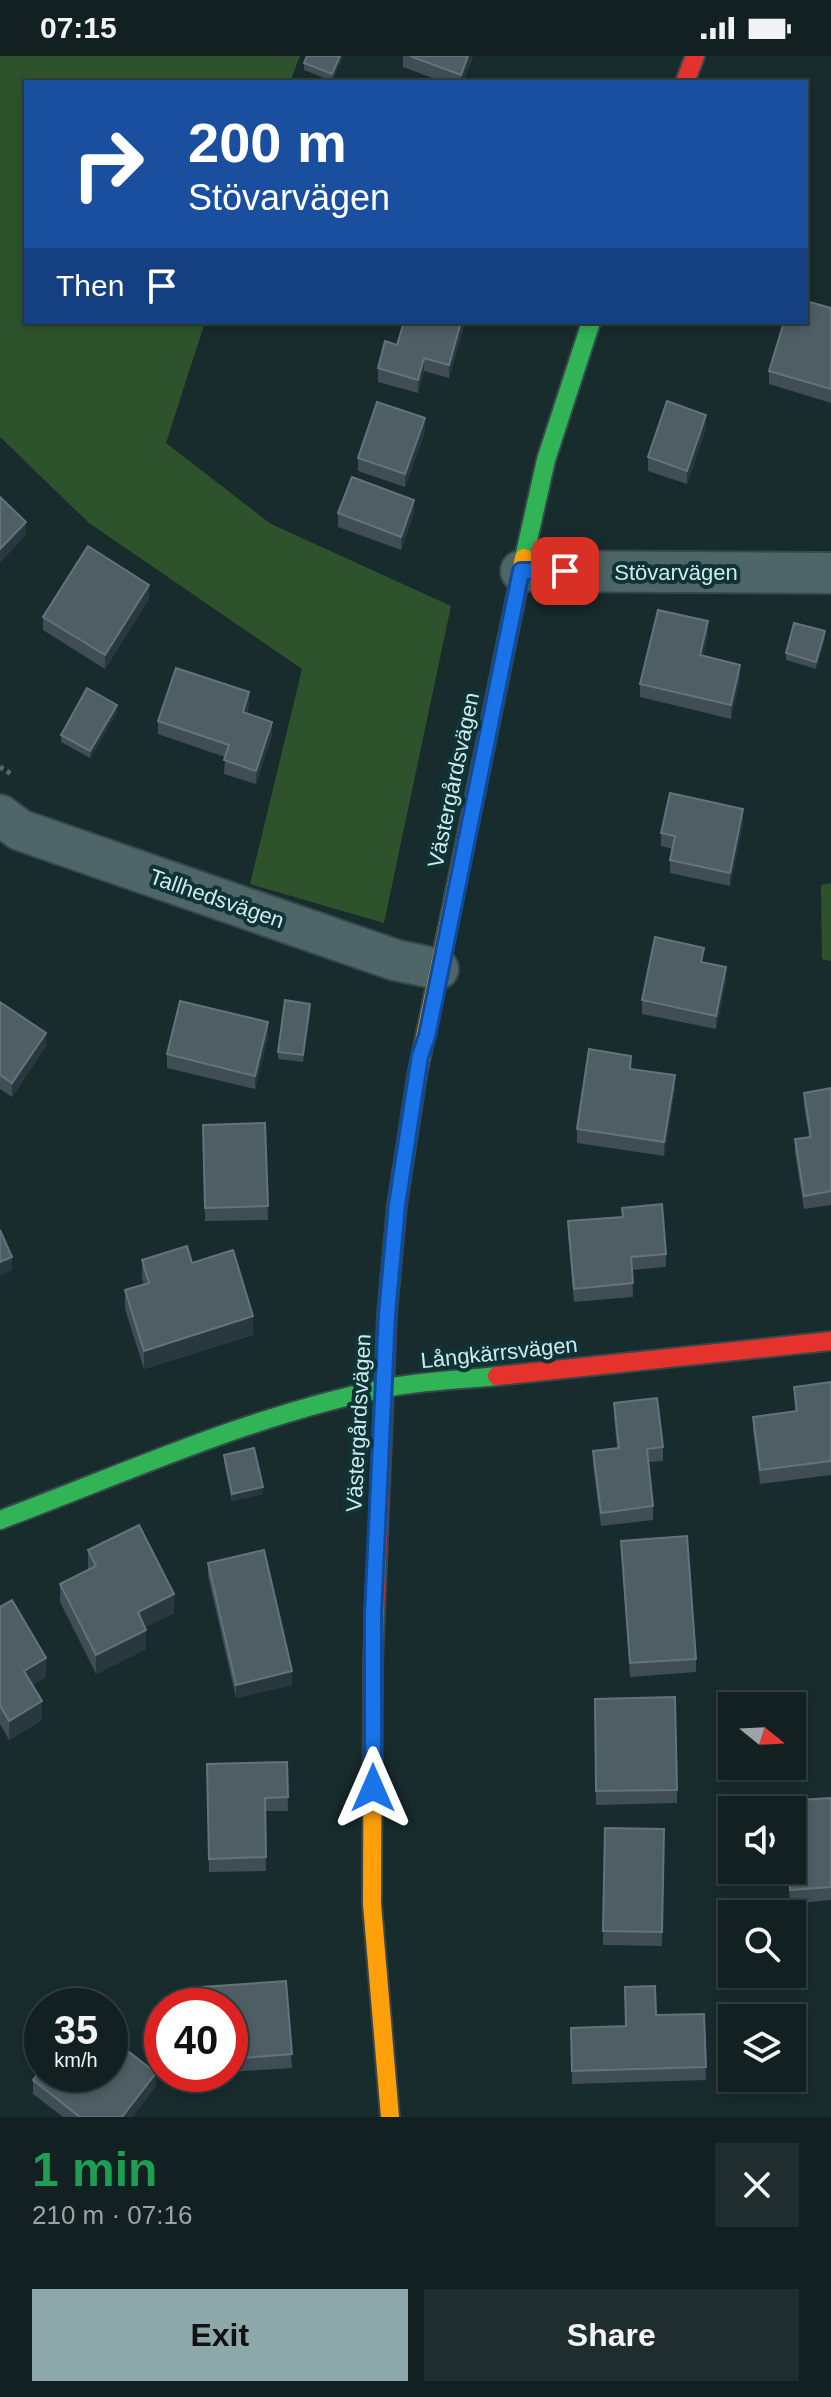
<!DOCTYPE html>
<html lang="en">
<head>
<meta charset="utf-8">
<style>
	body { margin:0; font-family:Helvetica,sans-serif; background:#1f2d2f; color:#f1f3f6; height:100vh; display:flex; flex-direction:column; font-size:30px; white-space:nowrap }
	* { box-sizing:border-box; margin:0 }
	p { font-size:26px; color:#9ca3a5 }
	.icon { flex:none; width:44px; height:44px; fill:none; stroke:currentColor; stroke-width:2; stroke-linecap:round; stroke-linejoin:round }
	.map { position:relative; height:2061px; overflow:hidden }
	.details { display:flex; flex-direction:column; background:#122022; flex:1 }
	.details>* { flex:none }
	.banner { position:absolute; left:24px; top:24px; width:784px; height:244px; border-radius:0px; box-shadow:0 4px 12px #0003,0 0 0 2px #313e40; background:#1a4fa0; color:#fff; overflow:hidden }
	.needle { width:52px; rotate:108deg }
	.fabs { position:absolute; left:718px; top:1636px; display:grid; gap:16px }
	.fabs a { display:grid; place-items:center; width:88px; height:88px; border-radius:0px; background:#122022; box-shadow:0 4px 12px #0003,0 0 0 2px #313e40; font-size:40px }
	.speed { position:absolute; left:24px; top:1932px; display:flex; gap:16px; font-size:40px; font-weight:700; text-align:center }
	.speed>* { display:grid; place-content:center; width:104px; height:104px; border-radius:50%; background:#122022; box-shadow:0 4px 12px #0003,0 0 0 2px #313e40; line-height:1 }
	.speed small { font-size:20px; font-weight:400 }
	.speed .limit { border:12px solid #d22; background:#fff; color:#111 }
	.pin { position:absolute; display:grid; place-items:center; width:68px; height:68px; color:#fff; margin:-34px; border-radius:16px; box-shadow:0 4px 12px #0006 }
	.me { position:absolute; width:88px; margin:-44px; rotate:0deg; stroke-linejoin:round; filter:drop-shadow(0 0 6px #0008) }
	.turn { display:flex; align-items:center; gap:28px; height:168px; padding:0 32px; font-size:36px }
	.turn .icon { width:104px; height:104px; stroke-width:2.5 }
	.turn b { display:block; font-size:56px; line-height:68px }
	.then { display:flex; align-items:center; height:76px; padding:0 32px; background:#0003; gap:16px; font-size:30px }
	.round { display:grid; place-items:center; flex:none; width:84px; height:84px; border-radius:0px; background:#1f2d2f }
	.headline { display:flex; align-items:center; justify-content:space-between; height:136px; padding:0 32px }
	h1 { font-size:48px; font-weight:800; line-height:60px; color:#1e9e55 }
	.action { display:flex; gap:16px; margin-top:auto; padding:16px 32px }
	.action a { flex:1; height:92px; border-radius:0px; background:#8da8aa; color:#111; font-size:32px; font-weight:800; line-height:92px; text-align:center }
	.action a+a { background:#1f2d2f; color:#f1f3f6 }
	.status { display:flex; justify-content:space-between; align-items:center; height:56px; padding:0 40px; background:#122022; direction:ltr }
	.status svg { height:22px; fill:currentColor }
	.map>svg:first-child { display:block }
</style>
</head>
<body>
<div class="status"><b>07:15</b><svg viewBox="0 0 49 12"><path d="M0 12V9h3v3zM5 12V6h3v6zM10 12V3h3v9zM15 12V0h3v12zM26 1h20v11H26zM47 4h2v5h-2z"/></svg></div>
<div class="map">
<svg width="831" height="2061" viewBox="0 0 831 2061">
	<rect width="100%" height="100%" fill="#182b2d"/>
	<g fill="#2e532c">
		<path d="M0 0H300L290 26H26V266H205L166 387 271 468 451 550 384 867 250 828 302 613 89 467 0 381Z"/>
		<path d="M831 827V905L822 903 821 829Z"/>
	</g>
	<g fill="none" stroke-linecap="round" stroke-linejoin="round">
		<defs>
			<g id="street">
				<path d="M521 515 831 517"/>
				<path d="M0 759 20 774 395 904 438 913"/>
			</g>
			<g id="fast">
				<path d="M524 502 546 404 591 266"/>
				<path d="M0 1464C125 1417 250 1360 381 1333 418 1325 459 1324 497 1320"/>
			</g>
			<g id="slow">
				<path d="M417 1020 524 502"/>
				<path d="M373 1606 372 1848 390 2061"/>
			</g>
			<g id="jam">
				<path d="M685 26 695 0"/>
				<path d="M497 1320 831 1285"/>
				<path d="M373 1606 387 1258 397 1149 417 1020"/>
			</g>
		</defs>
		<use href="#street" stroke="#36484a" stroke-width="44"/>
		<use href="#fast" stroke="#36484a" stroke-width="22"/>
		<use href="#slow" stroke="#36484a" stroke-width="22"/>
		<use href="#jam" stroke="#36484a" stroke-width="22"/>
		<path stroke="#56696a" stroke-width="5" stroke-dasharray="4 4" stroke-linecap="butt" d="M0 711 13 719"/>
		<use href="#street" stroke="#4e6668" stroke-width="40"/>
		<use href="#fast" stroke="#30b455" stroke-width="18"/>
		<use href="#slow" stroke="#ff9f0a" stroke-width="18"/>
		<use href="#jam" stroke="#e5322d" stroke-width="18"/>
	</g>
	<g fill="#404d54">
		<path d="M307 0H343L332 25 304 14V7Z"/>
		<path d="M403 0H473L463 26H443L403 11Z"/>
		<path d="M831 252V347L769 328V315Z"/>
		<path d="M404 266H465L449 322 424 315 418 337 378 326V312L397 289Z"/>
		<path d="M706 372 687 428 648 415V401Z"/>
		<path d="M425 376 405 431 358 415V402Z"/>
		<path d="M338 457H414L401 494 338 471Z"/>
		<path d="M149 543 105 613 43 574V561Z"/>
		<path d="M708 579 703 600 740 622 731 663 640 641V628Z"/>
		<path d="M825 582 816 613 786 604V597Z"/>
		<path d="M249 650 247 657 272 679 256 728 224 718 225 701 158 678V665Z"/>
		<path d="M117 656 90 702 61 686V679Z"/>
		<path d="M743 767 730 830 670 817V804L672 793 661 790V777Z"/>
		<path d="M704 907 726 925 716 973 642 958V944Z"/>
		<path d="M0 946 46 990 12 1041 0 1033Z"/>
		<path d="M310 955 303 1006 278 1003V996Z"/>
		<path d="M268 980 255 1033 167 1012V998Z"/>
		<path d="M631 1013 675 1033 664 1100 577 1087V1073Z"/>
		<path d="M831 1032V1149L804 1153 795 1097V1083L809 1081 804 1050V1037Z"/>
		<path d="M265 1067 268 1164 205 1165 203 1069Z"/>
		<path d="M622 1152 666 1198V1211L632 1214 633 1241 574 1246 568 1179V1165L622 1161Z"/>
		<path d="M142 1204 192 1207 253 1279 144 1313 125 1253V1234L144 1228 142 1223Z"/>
		<path d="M831 1326V1419L760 1428 753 1374V1361L795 1355 794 1331Z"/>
		<path d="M614 1347 663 1391V1405L648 1406 653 1450V1464L601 1470 593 1409V1395L617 1392 614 1361Z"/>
		<path d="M224 1399 263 1438 232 1445 224 1406Z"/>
		<path d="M621 1485 696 1603V1616L630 1621Z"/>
		<path d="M88 1494 174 1557 145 1571 146 1593 96 1618 60 1546V1528L88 1514Z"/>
		<path d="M208 1507 292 1629 236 1642 208 1520Z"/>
		<path d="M0 1551 46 1621 32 1629 42 1664 9 1684 0 1668Z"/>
		<path d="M595 1643 677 1734V1747L596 1749Z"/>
		<path d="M287 1706 288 1755H265L266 1815 209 1816 207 1708Z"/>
		<path d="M831 1742V1844L790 1848 788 1814H792V1754H784V1745Z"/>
		<path d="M605 1772 664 1773 662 1890 603 1889Z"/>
		<path d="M286 1925 292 2012 230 2016V1950H202V1931Z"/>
		<path d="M704 1958 706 2024 572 2028 571 1972 626 1970 656 1959Z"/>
		<path d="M33 2024 156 2030 132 2061H63L33 2038Z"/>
	</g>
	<g fill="#29383d">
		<path d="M340 0H343L332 25V18Z"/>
		<path d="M468 0H473L463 26H461V19Z"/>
		<path d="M461 266H465L449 322V309Z"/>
		<path d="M424 302V315L418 337V324Z"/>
		<path d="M706 359V372L687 428V415Z"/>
		<path d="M425 362V376L405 431V418Z"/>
		<path d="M414 444V457L401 494V481Z"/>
		<path d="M26 466V479L0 507V493Z"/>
		<path d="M149 529V543L105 613V599Z"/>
		<path d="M708 565V579L700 613V599Z"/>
		<path d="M825 575V582L816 613V606Z"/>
		<path d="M740 609V622L731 663V649Z"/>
		<path d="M249 636V650L243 670V656Z"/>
		<path d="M117 649V656L90 702V695Z"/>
		<path d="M272 666V679L256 728V715Z"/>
		<path d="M743 753V767L730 830V817Z"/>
		<path d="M726 911V925L716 973V960Z"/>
		<path d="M310 948V955L303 1006V999Z"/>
		<path d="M268 966V980L255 1033V1020Z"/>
		<path d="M46 977V990L12 1041V1027Z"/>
		<path d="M675 1019V1033L664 1100V1086Z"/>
		<path d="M12 1201V1214L0 1220V1206Z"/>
		<path d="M253 1260V1279L144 1313V1295Z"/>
		<path d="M263 1431V1438L232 1445V1438Z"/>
		<path d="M174 1538V1557L138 1575V1556Z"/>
		<path d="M146 1574V1593L96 1618V1599Z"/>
		<path d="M46 1602V1621L24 1634V1615Z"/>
		<path d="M292 1615V1629L236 1642V1629Z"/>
		<path d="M42 1645V1664L9 1684V1665Z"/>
		<path d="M156 2017V2030L132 2061H122Z"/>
	</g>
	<g fill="#4f5e64" stroke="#62747a" stroke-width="2">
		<path d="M307 0H340L332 18 304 7Z"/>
		<path d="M410 0H468L461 19Z"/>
		<path d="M806 245 831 252V333L769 315 784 266H806Z"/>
		<path d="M404 266H461L449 309 424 302 418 324 378 312 385 285 397 289Z"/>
		<path d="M667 345 706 359 687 415 648 401Z"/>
		<path d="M377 346 425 362 405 418 358 402Z"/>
		<path d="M352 421 414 444 401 481 338 457Z"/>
		<path d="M0 441 26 466 0 493Z"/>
		<path d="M88 490 149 529 105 599 43 561Z"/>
		<path d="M658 554 708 565 700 599 740 609 731 649 640 628Z"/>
		<path d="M794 567 825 575 816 606 786 597Z"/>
		<path d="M176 612 249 636 243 656 272 666 256 715 224 704 229 689 158 665Z"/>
		<path d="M87 632 117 649 90 695 61 679Z"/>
		<path d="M670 737 743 753 730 817 670 804 675 780 661 777Z"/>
		<path d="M655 881 704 892 701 906 726 911 716 960 642 944Z"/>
		<path d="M285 944 310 948 303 999 278 996Z"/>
		<path d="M180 945 268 966 255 1020 167 998Z"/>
		<path d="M0 946 46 977 12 1027 0 1019Z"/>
		<path d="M589 993 631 1000 630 1013 675 1019 664 1086 577 1073Z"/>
		<path d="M831 1032V1135L804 1140 795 1083 811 1081 804 1037Z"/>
		<path d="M265 1067 268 1150 205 1152 203 1069Z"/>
		<path d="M662 1148 666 1198 631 1201 633 1227 574 1233 568 1165 623 1161 622 1152Z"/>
		<path d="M0 1174 12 1201 0 1206Z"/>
		<path d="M187 1190 192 1207 233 1194 253 1260 144 1295 125 1234 149 1227 142 1204Z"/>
		<path d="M831 1326V1405L760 1414 753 1361 797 1355 794 1331Z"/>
		<path d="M657 1342 663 1391 647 1393 653 1450 601 1457 593 1395 619 1392 614 1347Z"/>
		<path d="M254 1392 263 1431 232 1438 224 1399Z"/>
		<path d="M139 1469 174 1538 138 1556 146 1574 96 1599 60 1528 96 1510 88 1494Z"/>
		<path d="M687 1480 696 1603 630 1607 621 1485Z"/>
		<path d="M264 1494 292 1615 236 1629 208 1507Z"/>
		<path d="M12 1544 46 1602 24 1615 42 1645 9 1665 0 1649V1551Z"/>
		<path d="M675 1641 677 1734 596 1735 595 1643Z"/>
		<path d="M287 1706 288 1741 265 1742 266 1801 209 1803 207 1708Z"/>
		<path d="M831 1742V1831L790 1834 789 1814H792V1754H784V1745Z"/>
		<path d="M605 1772 664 1773 662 1876 603 1875Z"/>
		<path d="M286 1925 292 1998 230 2003V1950H203L202 1931Z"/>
		<path d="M655 1930 656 1959 704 1958 706 2011 572 2015 571 1972 626 1970 625 1931Z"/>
		<path d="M110 1981 156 2017 122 2061H80L33 2024 42 2012V2018H110Z"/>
	</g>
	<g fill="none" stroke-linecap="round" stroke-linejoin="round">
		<defs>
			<path id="route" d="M373 1732V1558L387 1258 397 1149 420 1000 427 980 521 515H565"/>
		</defs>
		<use href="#route" stroke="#114b97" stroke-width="20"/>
		<use href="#route" stroke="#1a73e8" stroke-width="14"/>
	</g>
	<g text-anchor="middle" stroke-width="8" stroke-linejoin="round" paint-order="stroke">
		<g font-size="22" fill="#ccebed" stroke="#103335">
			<text x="676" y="524">Stövarvägen</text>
			<text transform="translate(453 724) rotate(-78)" y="8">Västergårdsvägen</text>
			<text transform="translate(217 842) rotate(19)" y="8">Tallhedsvägen</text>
			<text transform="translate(499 1296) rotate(-6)" y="8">Långkärrsvägen</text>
			<text transform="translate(358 1367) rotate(-87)" y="8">Västergårdsvägen</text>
		</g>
	</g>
</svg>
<div class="fabs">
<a><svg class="needle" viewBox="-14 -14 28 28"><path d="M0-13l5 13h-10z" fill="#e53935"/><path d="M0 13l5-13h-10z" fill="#9ca3a5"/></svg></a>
<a><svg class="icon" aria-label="sound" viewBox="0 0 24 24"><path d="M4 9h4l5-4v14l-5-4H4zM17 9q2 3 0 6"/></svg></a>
<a><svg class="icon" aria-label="search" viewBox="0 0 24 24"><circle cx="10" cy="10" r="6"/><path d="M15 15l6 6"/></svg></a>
<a><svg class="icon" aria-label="layers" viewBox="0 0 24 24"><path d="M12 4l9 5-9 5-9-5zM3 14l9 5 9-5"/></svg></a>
</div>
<div class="speed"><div>35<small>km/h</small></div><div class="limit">40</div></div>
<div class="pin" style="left:565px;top:515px;background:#d93025"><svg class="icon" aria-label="arrive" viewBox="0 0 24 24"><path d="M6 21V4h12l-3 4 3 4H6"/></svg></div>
<svg class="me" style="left:373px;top:1732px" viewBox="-20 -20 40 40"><path d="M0-17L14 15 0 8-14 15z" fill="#1a73e8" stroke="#fff" stroke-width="4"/></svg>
<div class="banner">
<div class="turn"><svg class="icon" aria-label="right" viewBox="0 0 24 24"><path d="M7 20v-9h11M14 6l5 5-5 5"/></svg><div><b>200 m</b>Stövarvägen</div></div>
<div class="then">Then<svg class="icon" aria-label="arrive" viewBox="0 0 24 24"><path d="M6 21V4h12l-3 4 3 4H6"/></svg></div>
</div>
</div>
<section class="details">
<div class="headline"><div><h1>1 min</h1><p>210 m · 07:16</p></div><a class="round"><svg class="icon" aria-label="close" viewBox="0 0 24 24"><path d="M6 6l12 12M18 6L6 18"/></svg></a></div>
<div class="action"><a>Exit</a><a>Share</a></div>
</section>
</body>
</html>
